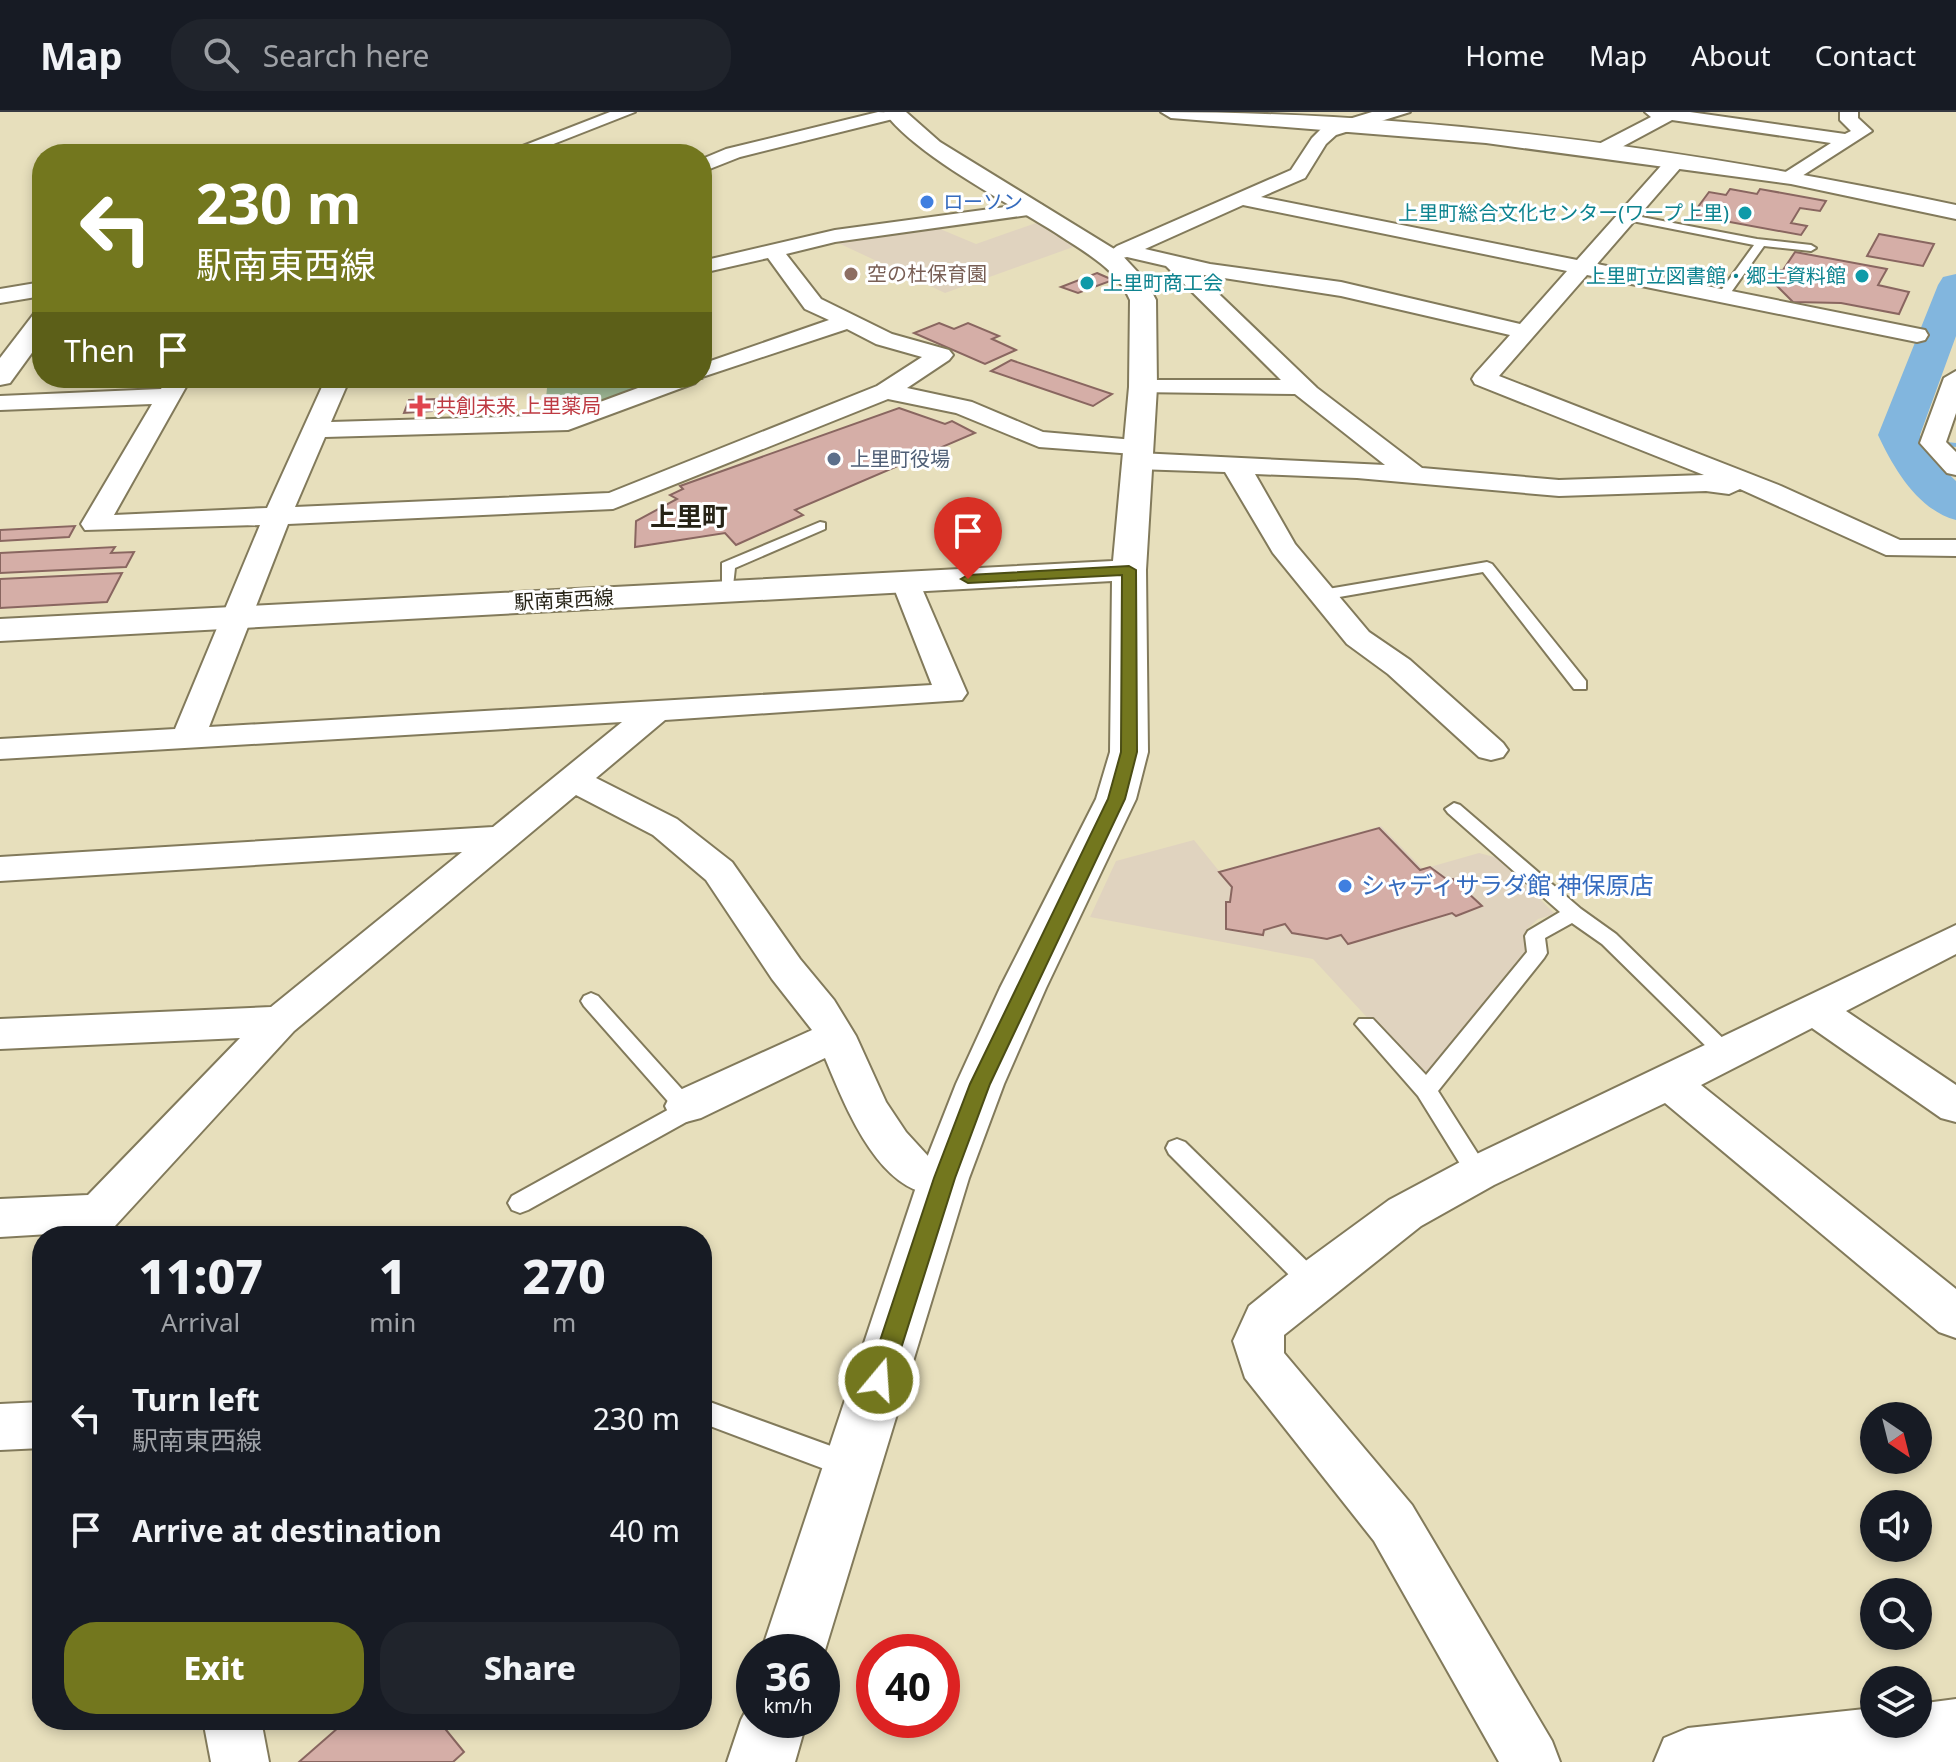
<!DOCTYPE html>
<html lang="en">
<head>
<meta charset="utf-8">
<style>
	body { margin:0; font-family:"Noto Sans","Noto Sans JP",sans-serif; background:#20242c; color:#f1f3f6; height:100vh; display:flex; flex-direction:column; font-size:30px; white-space:nowrap }
	* { box-sizing:border-box; margin:0 }
	p { font-size:26px; color:#9ea1a6 }
	.icon { flex:none; width:44px; height:44px; fill:none; stroke:currentColor; stroke-width:2; stroke-linecap:round; stroke-linejoin:round }
	.map { position:relative; flex:1; overflow:hidden }
	.details { position:absolute; left:32px; top:1114px; width:680px; height:504px; display:flex; flex-direction:column; background:#171b24; border-radius:32px; box-shadow:0 4px 12px #0003 }
	.details>* { flex:none }
	.banner { position:absolute; left:32px; top:32px; width:680px; height:244px; border-radius:32px; box-shadow:0 4px 12px #0003; background:#73771e; color:#fff; overflow:hidden }
	.needle { width:52px; rotate:145deg }
	.fabs { position:absolute; left:1860px; top:1290px; display:grid; gap:16px }
	.fabs a { display:grid; place-items:center; width:72px; height:72px; border-radius:50%; background:#171b24; box-shadow:0 4px 12px #0003; font-size:40px }
	.speed { position:absolute; left:736px; top:1522px; display:flex; gap:16px; font-size:40px; font-weight:700; text-align:center }
	.speed>* { display:grid; place-content:center; width:104px; height:104px; border-radius:50%; background:#171b24; box-shadow:0 4px 12px #0003; line-height:1 }
	.speed small { font-size:20px; font-weight:400 }
	.speed .limit { border:12px solid #d22; background:#fff; color:#111 }
	.pin { position:absolute; display:grid; place-items:center; width:68px; height:68px; color:#fff; margin:-82px -34px; border-radius:50% 50% 50% 0; rotate:-45deg; box-shadow:0 0 8px #0007 }
	.pin .icon { rotate:45deg }
	.me { position:absolute; width:88px; margin:-44px; rotate:18deg; stroke-linejoin:round; filter:drop-shadow(0 0 6px #0008) }
	.turn { display:flex; align-items:center; gap:28px; height:168px; padding:0 32px; font-size:36px }
	.turn .icon { width:104px; height:104px; stroke-width:2.5 }
	.turn b { display:block; font-size:56px; line-height:68px }
	.then { display:flex; align-items:center; height:76px; padding:0 32px; background:#0003; gap:16px; font-size:30px }
	.eta { display:flex; justify-content:space-evenly; align-items:center; height:136px; text-align:center }
	.eta b { font-size:48px; font-weight:800; line-height:56px }
	.cta { display:flex; gap:16px; margin-top:auto; padding:16px 32px }
	.cta a { flex:1; height:92px; border-radius:32px; background:#73771e; color:#fff; font-size:32px; font-weight:800; line-height:92px; text-align:center }
	.cta a+a { background:#20242c; color:#f1f3f6 }
	ul { padding:0; list-style:none }
	li { display:flex; align-items:center; gap:24px; height:112px; padding:0 32px }
	li div { flex:1 }
	li b { display:block; font-size:30px }
	li em { font-style:normal }
	header { display:flex; align-items:center; gap:48px; box-sizing:border-box; height:112px; padding:0 40px; background:#171b24; border-bottom:2px solid #363941 }
	header strong { font-size:38px }
	nav { display:flex; gap:44px; margin-inline-start:auto; font-size:28px }
	.search { width:560px; height:72px; background:#20242c; display:flex; align-items:center; gap:20px; box-sizing:border-box; padding:0 28px; border-radius:32px; color:#9ea1a6; font-size:30px }
	.map>svg:first-child { display:block }
</style>
</head>
<body>
<header>
<strong>Map</strong>
<div class="search"><svg class="icon" aria-label="search" viewBox="0 0 24 24"><circle cx="10" cy="10" r="6"/><path d="M15 15l6 6"/></svg>Search here</div>
<nav><a>Home</a><a>Map</a><a>About</a><a>Contact</a></nav>
</header>
<div class="map">
<svg width="1956" height="1650" viewBox="0 0 1956 1650">
	<rect width="100%" height="100%" fill="#e7dfbc"/>
	<g fill="#e0d3bf">
		<path d="M1039 110 1076 134 945 181 834 129 933 114 976 132Z"/>
		<path d="M1381 714 1423 757 1479 741 1498 746 1555 802 1538 807 1526 818 1530 840 1424 967 1313 847 1090 805 1116 749 1194 728 1219 759Z"/>
	</g>
	<path fill="#9db693" d="M548 266H676L565 305 544 306Z"/>
	<g fill="none" stroke-linecap="round" stroke-linejoin="round">
		<g fill="#82b6de" fill-rule="evenodd">
			<path d="M1896 321 1922 327 1918 329 1899 325H1896Z"/>
			<path d="M1947 330 1956 331V335L1947 334Z"/>
		</g>
		<path fill="#82b6de" fill-rule="evenodd" d="M1956 162V224L1920 323 1934 348 1956 369V408C1918 398 1894 357 1878 323L1938 173 1943 165Z"/>
	</g>
	<g fill="#d5aea7" stroke="#896660" stroke-width="2">
		<path d="M1730 77 1757 82 1760 77 1826 89 1820 99 1800 96 1791 111 1807 114 1801 123 1692 103 1709 80 1726 83Z"/>
		<path d="M1879 122 1934 132 1923 154 1867 144Z"/>
		<path d="M1795 140 1887 157 1878 173 1909 180 1899 202 1841 191 1793 190 1774 171 1754 164 1763 159 1783 158Z"/>
		<path d="M1097 161 1113 168 1078 181 1061 175Z"/>
		<path d="M939 211 954 217 968 211 999 224 992 227 1016 238 985 252 914 221Z"/>
		<path d="M1011 248 1112 282 1093 294 991 259Z"/>
		<path d="M368 266H424L367 270Z"/>
		<path d="M436 287 432 299 404 301 409 288Z"/>
		<path d="M899 296 945 312 952 309 975 321 795 398 803 403 736 433 725 421 635 435 636 409 677 387 670 383 683 377 680 374Z"/>
		<path d="M75 414 69 425 0 429V418Z"/>
		<path d="M115 435 111 441 134 440 126 455 0 461V441Z"/>
		<path d="M122 461 107 490 0 496V467Z"/>
		<path d="M1379 716 1420 758 1430 755 1449 769 1453 767 1482 794 1456 804 1452 801 1348 832 1341 823 1327 827 1292 821 1285 812 1264 818 1263 823 1226 817V790H1230L1232 775 1219 760Z"/>
		<path d="M347 1608H438L464 1640 453 1650H299Z"/>
	</g>
	<g fill="none" stroke-linecap="round" stroke-linejoin="round">
		<defs>
			<g id="lane">
				<path d="M1626 102 1757 127 1811 133 1816 136 1811 139 1764 134 1727 186 1723 187 1717 184 1754 133 1622 107 1621 105Z"/>
				<path d="M820 410 825 411V417L735 456 732 483H722V451Z"/>
				<path d="M1487 450 1492 452 1586 569V577H1574L1483 460 1322 488 1314 483 1322 478Z"/>
				<path d="M1454 691 1460 693 1581 797 1616 822 1738 941 1735 947H1719L1602 832 1572 811 1545 826 1547 841 1544 846 1438 979 1490 1061 1486 1068 1478 1070 1470 1068 1418 984 1355 912 1359 907H1373L1426 963 1527 840 1525 824 1528 819 1560 800 1448 701 1445 697Z"/>
				<path d="M591 881 598 884 697 994 688 1009 528 1098 520 1101 512 1098 508 1091 512 1084 673 995 584 894 581 889 584 884Z"/>
				<path d="M1177 1027 1185 1030 1321 1163 1324 1170 1321 1177 1312 1180 1303 1177 1169 1042 1166 1036 1169 1030Z"/>
				<path d="M707 1289 861 1345 864 1354 861 1363 851 1367 702 1311V1291Z"/>
			</g>
			<g id="street">
				<path d="M610 0H635L528 42H502Z"/>
				<path d="M878 0 904 1 901 5 740 45 702 60V47L726 37Z"/>
				<path d="M1372 0H1410L1336 23 1326 32 1305 66 1261 85 1577 148 1668 46 1675 44 1684 50 1682 54 1597 152 1925 218 1928 223 1925 228 1917 230 1587 163 1499 264 1781 374 1900 428H1956V444L1886 443 1740 377 1729 382 1706 379 1559 384 1357 366 1255 362 1295 432 1369 520 1410 548 1503 631 1508 638 1503 645 1491 648 1479 645 1388 562 1347 532 1273 441 1225 360 1136 357 1123 349 1134 342 1039 335 956 301 888 287 613 397 288 412 209 615 932 573 892 471 897 465H917L967 581 962 588 665 608 596 666 677 707 732 750 800 847 834 888 856 924 886 990 906 1020 928 1044 960 1053 966 1066 960 1079C886 1103 847 998 825 946L701 1006 686 1010 671 1006 665 994 671 982 812 918 772 867 706 768 653 723 576 683 294 919 115 1114 99 1119 0 1125V1087L88 1083 240 926 0 937V907L271 895 462 740 0 769V745L493 715 622 610 0 647V627L175 617 260 413 85 418 81 412 152 292 0 298V284L161 277 167 266H191L114 403 267 396 326 266H350L331 310 565 303 665 266H702V252L829 208 805 197 768 146 702 161V149L835 118 1035 91 1042 93 1045 97 1042 101 835 130 786 142 821 187 892 222 949 238 953 243 949 248 907 276 972 290 1043 320 1146 329 1150 334 1139 341 1385 353 1295 282 1134 280 1131 275 1134 270 1143 268H1281L1166 154 1127 145 1118 147 1108 141 1117 134 1291 58 1312 26 1323 15ZM1243 93 1567 159 1520 212 1341 170 1210 152 1145 137ZM1198 162 1341 184 1510 223 1475 262 1472 267 1475 272 1704 363 1559 368 1422 356 1317 276ZM847 217 876 232 922 245 877 274 609 381 295 395 325 325 568 318 695 271 699 266Z"/>
				<path d="M1645 0H1690L1845 22 1851 19 1840 8V0H1858V6L1872 19 1791 71 1784 69V61L1831 31 1672 8 1605 44H1591V36L1651 5Z"/>
				<path d="M42 170V184L0 191V177Z"/>
				<path d="M1956 259V301L1946 330 1956 340V363L1947 361 1920 331 1944 266Z"/>
				<path d="M1956 813V842L1846 899 1956 973V1010L1941 1006 1812 916 1701 973 1956 1177V1226L1939 1220 1665 991 1494 1073 1421 1114 1284 1223V1241L1412 1393 1552 1629 1560 1650H1499L1374 1429 1245 1266 1233 1229 1249 1194 1296 1156 1389 1088 1462 1049Z"/>
				<path d="M42 1290V1336L0 1338V1292Z"/>
				<path d="M203 1608H261L269 1650H211Z"/>
			</g>
			<g id="secondary">
				<path d="M884 0H906L940 30 1119 140 1146 169 1156 188 1157 275 1146 458 1148 640 1136 687 1046 876 1004 972 969 1066 822 1548V1540H761L919 1066 956 972 1000 876 1096 687 1110 640 1112 469 0 529V507L1113 449 1129 275 1130 188C1117 157 1086 141 1059 123 1009 91 919 46 884 0Z"/>
				<path d="M1161 0C1427 0 1696 38 1956 93V107L1791 72 1486 31 1171 6Z"/>
				<path d="M42 201V227L10 271 0 273V246L33 203Z"/>
				<path d="M754 1583V1608H807L795 1650H727L741 1608Z"/>
				<path d="M1956 1587V1650H1654L1664 1626 1688 1616 1874 1596V1612H1918V1592Z"/>
			</g>
		</defs>
		<use href="#lane" stroke="#827a5b" stroke-width="4"/>
		<use href="#street" stroke="#827a5b" stroke-width="4"/>
		<use href="#secondary" stroke="#827a5b" stroke-width="4"/>
		<use href="#lane" fill="#fff" fill-rule="evenodd"/>
		<use href="#street" fill="#fff" fill-rule="evenodd"/>
		<use href="#secondary" fill="#fff" fill-rule="evenodd"/>
	</g>
	<path fill="#73771e" stroke="#4b4d14" stroke-width="2" d="M1129 454 1136 458 1137 640 1125 687 990 972 955 1066 891 1268 887 1275 879 1278 870 1275 867 1268 934 1066 970 972 1108 687 1121 640 1122 463 968 471 961 467 968 463Z"/>
	<g fill="#3f7fe0" stroke="#fff" stroke-width="3">
		<circle cx="927" cy="90" r="8"/>
		<circle cx="1345" cy="774" r="8"/>
	</g>
	<g fill="#0f9aa8" stroke="#fff" stroke-width="3">
		<circle cx="1745" cy="101" r="8"/>
		<circle cx="1862" cy="164" r="8"/>
		<circle cx="1087" cy="171" r="8"/>
	</g>
	<circle fill="#8d6e63" stroke="#fff" stroke-width="3" cx="851" cy="162" r="8"/>
	<path fill="#e0444e" stroke="#fff" stroke-width="3" d="M416 282h8v8h8v8h-8v8h-8v-8h-8v-8h8z"/>
	<circle fill="#5c6f8a" stroke="#fff" stroke-width="3" cx="834" cy="347" r="8"/>
	<g text-anchor="middle" stroke-width="6" stroke-linejoin="round" paint-order="stroke">
		<g font-size="20" fill="#366cbe" stroke="#fff" text-anchor="start">
			<text x="943" y="97">ローソン</text>
		</g>
		<g font-size="20" fill="#0d838f" stroke="#fff" text-anchor="end">
			<text x="1729" y="108">上里町総合文化センター(ワープ上里)</text>
			<text x="1846" y="171">上里町立図書館・郷土資料館</text>
			<text x="1103" y="178" text-anchor="start">上里町商工会</text>
		</g>
		<g font-size="20" fill="#785e54" stroke="#fff" text-anchor="start">
			<text x="867" y="169">空の杜保育園</text>
		</g>
		<g font-size="20" fill="#be3a42" stroke="#fff" text-anchor="start">
			<text x="436" y="301">共創未来 上里薬局</text>
		</g>
		<g font-size="20" fill="#4e5e75" stroke="#fff" text-anchor="start">
			<text x="850" y="354">上里町役場</text>
		</g>
		<g font-size="20" fill="#262316" stroke="#fff">
			<text transform="translate(564 488) rotate(-3)" y="7">駅南東西線</text>
		</g>
		<g font-size="24" fill="#366cbe" stroke="#fff" text-anchor="start">
			<text x="1361" y="782">シャディサラダ館 神保原店</text>
		</g>
		<g font-size="26" font-weight="bold" fill="#262316" stroke="#fff">
			<text x="689" y="414">上里町</text>
		</g>
	</g>
</svg>
<div class="fabs">
<a><svg class="needle" viewBox="-14 -14 28 28"><path d="M0-13l5 13h-10z" fill="#e53935"/><path d="M0 13l5-13h-10z" fill="#9ea1a6"/></svg></a>
<a><svg class="icon" aria-label="sound" viewBox="0 0 24 24"><path d="M4 9h4l5-4v14l-5-4H4zM17 9q2 3 0 6"/></svg></a>
<a><svg class="icon" aria-label="search" viewBox="0 0 24 24"><circle cx="10" cy="10" r="6"/><path d="M15 15l6 6"/></svg></a>
<a><svg class="icon" aria-label="layers" viewBox="0 0 24 24"><path d="M12 4l9 5-9 5-9-5zM3 14l9 5 9-5"/></svg></a>
</div>
<div class="speed"><div>36<small>km/h</small></div><div class="limit">40</div></div>
<div class="pin" style="left:968px;top:467px;background:#d93025"><svg class="icon" aria-label="arrive" viewBox="0 0 24 24"><path d="M6 21V4h12l-3 4 3 4H6"/></svg></div>
<svg class="me" style="left:879px;top:1268px" viewBox="-20 -20 40 40"><circle r="17" fill="#73771e" stroke="#fff" stroke-width="3"/><path d="M0-11L8 9 0 5-8 9z" fill="#fff"/></svg>
<div class="banner">
<div class="turn"><svg class="icon" aria-label="left" viewBox="0 0 24 24"><path d="M17 20v-9H6M10 6l-5 5 5 5"/></svg><div><b>230 m</b>駅南東西線</div></div>
<div class="then">Then<svg class="icon" aria-label="arrive" viewBox="0 0 24 24"><path d="M6 21V4h12l-3 4 3 4H6"/></svg></div>
</div>
<section class="details">
<div class="eta">
<div><b>11:07</b><p>Arrival</p></div>
<div><b>1</b><p>min</p></div>
<div><b>270</b><p>m</p></div>
</div>
<ul>
<li><svg class="icon" aria-label="left" viewBox="0 0 24 24"><path d="M17 20v-9H6M10 6l-5 5 5 5"/></svg><div><b>Turn left</b><p>駅南東西線</p></div><em>230 m</em></li>
<li><svg class="icon" aria-label="arrive" viewBox="0 0 24 24"><path d="M6 21V4h12l-3 4 3 4H6"/></svg><div><b>Arrive at destination</b></div><em>40 m</em></li>
</ul>
<div class="cta"><a>Exit</a><a>Share</a></div>
</section>
</div>
</body>
</html>
